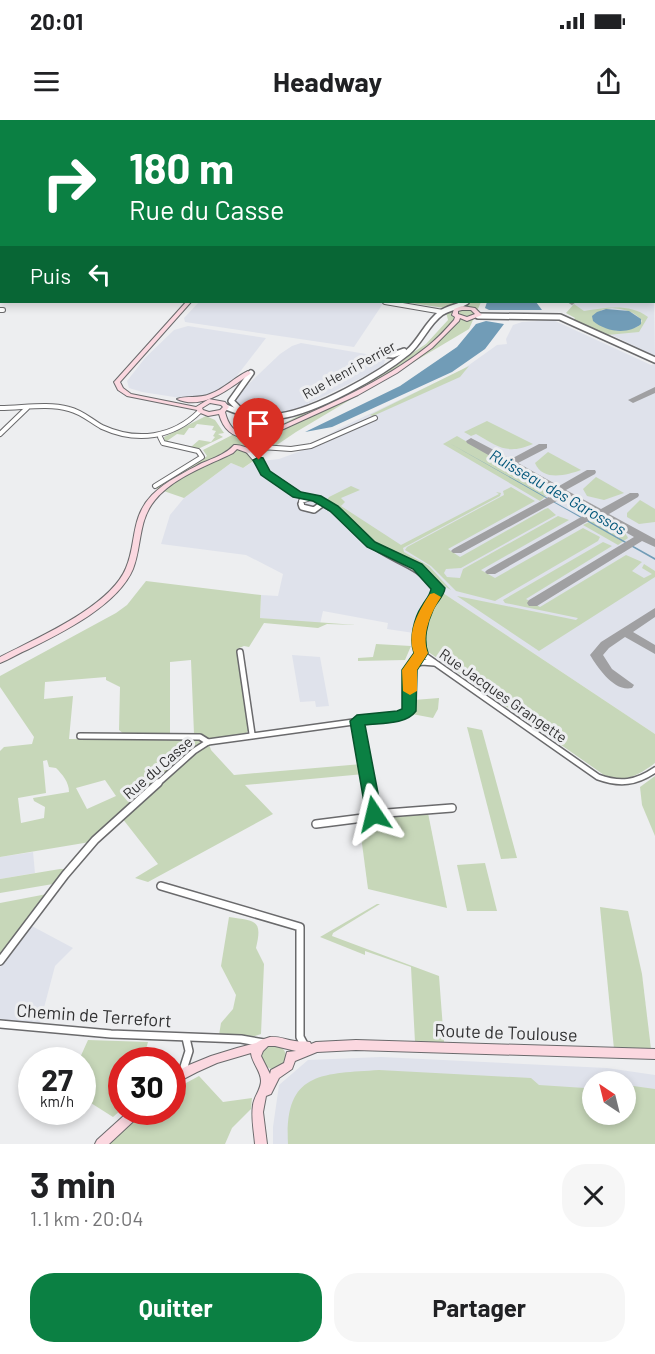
<!DOCTYPE html>
<html lang="fr">
<head>
<meta charset="utf-8">
<style>
	body { margin:0; font-family:Barlow,sans-serif; background:#f6f6f6; color:#202124; height:100vh; display:flex; flex-direction:column; font-size:22px; white-space:nowrap }
	* { box-sizing:border-box; margin:0 }
	p { font-size:20px; color:#757577 }
	.icon { flex:none; width:33px; height:33px; fill:none; stroke:currentColor; stroke-width:2; stroke-linecap:round; stroke-linejoin:round }
	.map { position:relative; height:1024px; overflow:hidden }
	.drawer { display:flex; flex-direction:column; background:#fff; flex:1 }
	.drawer>* { flex:none }
	.top-card { position:absolute; left:0px; top:0px; width:656px; height:183px; box-shadow:0 3px 9px #0003; background:#0b8043; color:#fff; overflow:hidden }
	.needle { width:39px; rotate:325deg }
	.fabs { position:absolute; left:582px; top:951px; display:grid; gap:12px }
	.fabs a { display:grid; place-items:center; width:54px; height:54px; border-radius:50%; background:#fff; box-shadow:0 3px 9px #0003; font-size:30px }
	.speed { position:absolute; left:18px; top:927px; display:flex; gap:12px; font-size:30px; font-weight:700; text-align:center }
	.speed>* { display:grid; place-content:center; width:78px; height:78px; border-radius:50%; background:#fff; box-shadow:0 3px 9px #0003; line-height:1 }
	.speed small { font-size:15px; font-weight:400 }
	.speed .limit { border:9px solid #d22; background:#fff; color:#111 }
	.pin { position:absolute; display:grid; place-items:center; width:51px; height:51px; color:#fff; margin:-62px -26px; border-radius:50% 50% 50% 0; rotate:-45deg; box-shadow:0 0 6px #0007 }
	.pin .icon { rotate:45deg }
	.me { position:absolute; width:66px; margin:-33px; rotate:350deg; stroke-linejoin:round; filter:drop-shadow(0 0 4px #0008) }
	.turn { display:flex; align-items:center; gap:21px; height:126px; padding:0 30px; font-size:27px }
	.turn .icon { width:78px; height:78px; stroke-width:2.5 }
	.turn b { display:block; font-size:42px; line-height:51px }
	.then { display:flex; align-items:center; height:57px; padding:0 30px; background:#0003; gap:12px; font-size:22px }
	.round { display:grid; place-items:center; flex:none; width:63px; height:63px; border-radius:24px; background:#f6f6f6 }
	.summary { display:flex; align-items:center; justify-content:space-between; height:102px; padding:0 30px }
	h1 { font-size:36px; font-weight:700; line-height:45px }
	.action { display:flex; gap:12px; margin-top:auto; padding:12px 30px }
	.action a { flex:1; height:69px; border-radius:24px; background:#0b8043; color:#fff; font-size:24px; font-weight:700; line-height:69px; text-align:center }
	.action a+a { background:#f6f6f6; color:#202124 }
	.status { display:flex; justify-content:space-between; align-items:center; height:42px; padding:0 30px; background:#fff; direction:ltr }
	.status svg { height:16px; fill:currentColor }
	header { display:flex; justify-content:space-between; align-items:center; height:78px; padding:0 30px; background:#fff; font-size:27px; font-weight:700 }
	.map>svg:first-child { display:block }
</style>
</head>
<body>
<div class="status"><b>20:01</b><svg viewBox="0 0 49 12"><path d="M0 12V9h3v3zM5 12V6h3v6zM10 12V3h3v9zM15 12V0h3v12zM26 1h20v11H26zM47 4h2v5h-2z"/></svg></div>
<header><svg class="icon" aria-label="menu" viewBox="0 0 24 24"><path d="M4 6h16M4 12h16M4 18h16"/></svg>Headway<svg class="icon" aria-label="share" viewBox="0 0 24 24"><path d="M12 15V3M7 8l5-5 5 5M5 13v7h14v-7"/></svg></header>
<div class="map">
<svg width="655" height="1024" viewBox="0 0 655 1024">
	<rect width="100%" height="100%" fill="#edeef0"/>
	<g fill="#dfe2eb" fill-rule="evenodd">
		<path d="M654 177 655 236 583 201 569 182H654Z"/>
		<path d="M199 182H384L354 227 185 202 184 198Z"/>
		<path d="M553 200 651 245 655 244V614L443 473H436L423 488 414 513 387 509 388 503 323 491 320 504 260 498 261 475 278 476 283 454 246 435 161 424 170 395 184 378 231 343 243 348 253 342 279 339 301 331 338 309 462 250 497 225 507 224 506 219 513 205 522 202Z"/>
		<path d="M188 206 266 218 233 261 210 277 187 279 142 272 129 268 127 261 145 238 174 210Z"/>
		<path d="M301 223 378 236 385 240 384 244 375 251 290 293 262 294 236 286 234 280 235 277 280 234 292 226Z"/>
		<path d="M292 535 320 537 329 586 316 587 315 581 300 582Z"/>
		<path d="M33 732 35 753 0 759V737Z"/>
		<path d="M30 805 73 828 55 846 40 903 0 900V847Z"/>
		<path d="M381 937 607 948 655 955V1024H273V1007L279 965 308 940ZM592 962H626V994H592Z"/>
	</g>
	<g fill="#c7d7b9" fill-rule="evenodd">
		<path d="M404 182H481L469 209 296 312 243 348 231 343 184 378 152 367 203 339 207 336 203 330 236 313 254 315 280 305 371 260 426 224 448 200 445 188Z"/>
		<path d="M574 184 584 191C605 188 629 183 648 197L639 212 607 215 573 200 575 198 566 193ZM612 188C623 189 635 191 642 201L637 207 616 211 601 190Z"/>
		<path d="M469 246 460 257 373 296 370 295Z"/>
		<path d="M206 296 215 300 224 313 218 314 223 317 198 329 191 327 199 320 211 322 215 317 213 316 216 311 212 310 214 306 197 304 194 308H189L184 315 177 314 167 321 175 323 165 322 164 317Z"/>
		<path d="M487 301 533 324C507 335 499 327 476 314L471 316 464 312Z"/>
		<path d="M457 316 548 369 550 373 540 381 443 324Z"/>
		<path d="M548 332 581 350C567 355 543 362 535 343Z"/>
		<path d="M596 357 624 373 604 380 587 376 583 369Z"/>
		<path d="M351 366 360 370 341 378 345 382 341 386 401 425 499 374 496 372 501 373 500 376 403 428 404 432 429 446 451 470 441 464 428 449 377 424 338 389 326 382 329 377Z"/>
		<path d="M511 367 535 381 448 429 460 437 545 389 548 388 556 395 461 448 446 449 444 453 447 457 460 458 463 449 558 396 569 400 481 450 495 458 583 408 600 417 598 421 495 481 456 471 431 446 405 430 407 427 504 375 503 371Z"/>
		<path d="M640 380 655 389V402L639 404 627 397V393Z"/>
		<path d="M595 399C607 401 624 408 628 418L618 425 583 405Z"/>
		<path d="M603 422 612 426 526 479 540 487 626 435 642 442 632 451 644 458 652 454 642 448 644 444 655 451V457L539 531 457 476 576 500 578 498 505 483 503 480Z"/>
		<path d="M146 461 261 475 260 498 356 505 327 504 318 508 264 503 249 527 244 526 237 529 249 610 246 613 210 619 194 614 191 540 170 542V615H125L119 610 120 567 106 560V557L45 562 44 579 73 576 69 619 203 620 90 722 0 737V631L4 627 32 624 34 617 0 567V556L116 493 127 485ZM47 640 49 647 56 648C62 654 69 662 69 672L33 678 34 681 45 687 44 698 21 703 18 678 46 673 43 641ZM105 660 116 676 87 689 76 668Z"/>
		<path d="M443 473 655 614V643C639 655 624 664 604 655L427 531C416 512 432 489 443 473Z"/>
		<path d="M376 524 411 526 405 540 358 541V538L373 537Z"/>
		<path d="M439 578 438 589 433 598 412 594 414 580Z"/>
		<path d="M467 607 482 610 517 738 501 739Z"/>
		<path d="M209 624 211 630 234 655 362 644 364 654 245 665 273 694 148 762 135 758 158 744 122 698 197 630Z"/>
		<path d="M655 656V716L642 685 640 667Z"/>
		<path d="M428 693 447 788 368 769 359 701 386 696Z"/>
		<path d="M485 743 497 791H467L457 745Z"/>
		<path d="M60 749H66L53 764 0 773V759Z"/>
		<path d="M47 774 0 837V783Z"/>
		<path d="M377 784H380L333 813 332 816 439 856 444 922H415L411 847 365 831V835L320 817Z"/>
		<path d="M600 787 628 791 642 854 651 929H614Z"/>
		<path d="M229 797C255 801 263 799 256 828L264 844 261 914 255 916 219 915 221 903 233 889 236 875 221 846Z"/>
		<path d="M88 920 148 922 143 940H122L121 990 113 997 83 978 82 940H79Z"/>
		<circle cx="274" cy="937" r="12"/>
		<path d="M379 950 531 958 539 965 585 968 593 961H598L592 962V994H626V965L655 969V1024H288C284 951 322 954 379 950Z"/>
		<path d="M199 956 223 982 252 978 251 989 232 1008 225 1024H109L141 992H172L173 970Z"/>
	</g>
	<g fill="#719cb7">
		<path d="M487 182H536L542 190H489L485 188Z"/>
		<path d="M606 189 629 191 641 199V204C628 215 606 212 593 201L592 196 597 192Z"/>
		<path d="M486 201 504 204 485 229 452 252 332 307 305 312 400 266 457 227 476 204Z"/>
		<path d="M451 324 655 438V440Z"/>
	</g>
	<g fill="none" stroke-linecap="round" stroke-linejoin="round">
		<g fill="#a0a0a2" fill-rule="evenodd">
			<path d="M567 182H576L572 185Z"/>
			<path d="M655 267V273L633 283 628 280Z"/>
			<path d="M471 318 511 339 539 324H547V328L518 343 559 366 587 350H595L596 352 595 354 566 370 601 389 630 373H638L639 375 638 377 609 394 655 419V427L642 421 537 486H529L527 483 529 480 634 417 597 396 495 454H487L485 452 487 450 590 392 564 377 461 433H453L451 431 453 429 556 373 467 323 466 321Z"/>
			<path d="M655 488V497L633 512 655 525V534L625 517 609 528 603 535 612 549 634 565 632 568C614 572 598 548 590 535L601 522Z"/>
		</g>
		<defs>
			<path id="minor-far3" d="M528 2 530 0"/>
			<g id="minor-far2">
				<path d="M385 182 443 192"/>
				<path d="M0 190H3"/>
				<path d="M0 288C23 288 47 283 69 289 82 292 91 301 102 307 137 323 173 318 200 291"/>
				<path d="M0 314 27 288"/>
				<path d="M261 327 291 329 311 326 375 298"/>
				<path d="M248 331 272 359 290 371 308 378"/>
				<path d="M155 366 202 337 198 331 163 323 160 317"/>
				<path d="M322 383 328 385"/>
				<path d="M302 385 301 381 311 378 320 380 321 385"/>
			</g>
			<g id="minor-far1">
				<path d="M301 384 302 387 314 390 322 384"/>
				<path d="M324 384C342 392 352 409 367 421 392 441 415 442 438 468L421 502 419 521 421 533 598 657C620 665 636 663 655 650"/>
				<path d="M240 532 252 614"/>
				<path d="M413 545 422 542 434 543"/>
				<path d="M357 601 369 665"/>
				<path d="M80 616 200 617 208 622"/>
				<path d="M156 665 194 631 208 622 404 595 411 586 410 550 421 533"/>
			</g>
			<g id="minor">
				<path d="M368 663 374 694"/>
				<path d="M316 704 371 697 374 694 452 688"/>
				<path d="M161 766 300 807V917L306 928"/>
				<path d="M0 841 65 755 95 720 158 663"/>
				<path d="M0 904 111 914 241 919 264 923"/>
				<path d="M182 953 189 931 186 918"/>
			</g>
			<g id="tertiary-far1">
				<path d="M131 2 137 0"/>
				<path d="M0 39V45"/>
			</g>
			<g id="tertiary">
				<path d="M478 196 560 197 655 240"/>
				<path d="M377 234 393 235 404 231"/>
				<path d="M226 287C243 294 262 299 280 296 316 291 380 255 408 232 421 221 427 203 441 193 448 188 458 187 466 182"/>
				<path d="M239 289 231 281 251 253"/>
			</g>
			<g id="secondary">
				<path d="M259 0H263L262 2H258Z"/>
				<path d="M551 0 565 2H555Z"/>
				<rect x="654" y="16" width="1" height="2"/>
				<path d="M186 182H191L120 262 123 268 131 274 196 287 209 279 225 282 229 287 225 292C228 305 234 312 247 316V318C232 317 223 309 219 294L208 296 198 292 197 290 127 276 118 270 114 262 115 261ZM210 283 221 285 223 287 220 290 209 292 203 290 202 288Z"/>
				<path d="M462 186 475 188 482 195 467 201 460 198 459 201 432 228 397 253 358 275 277 312 265 323 261 329 248 333 237 329 233 333C207 346 174 357 155 380 138 400 142 426 133 449 118 485 63 512 29 529 19 533 10 539 0 543V537C37 518 110 487 126 448 137 422 130 398 152 375 166 361 185 352 202 343 214 338 226 334 234 325 244 324 244 330 257 327L260 322 253 317V315H257L263 319 273 310C326 285 382 263 428 226 438 218 446 209 454 200L455 197 452 195 454 189ZM462 190H471L475 194 467 197 458 194V191Z"/>
				<path d="M248 251 251 253 250 254C230 268 203 291 177 279 187 275 199 279 210 274 224 269 235 257 248 251Z"/>
				<path d="M270 917C279 916 286 920 295 921 300 922 304 921 310 922L311 924 316 922 356 920 655 929V939L356 930 317 932 295 941 292 949 279 958 271 974 266 976 263 992 267 1024H255C254 1011 251 998 253 985 254 977 261 969 261 961 261 951 252 943 251 933L217 943 197 952 172 965V954L189 945 211 936 237 928 256 923 261 920ZM268 926H275L296 931 287 932 284 943 271 950 270 954 261 936 263 931Z"/>
				<path d="M128 992H140L139 996 109 1024H95L97 1020Z"/>
			</g>
			<rect id="trunk" x="654" y="159" width="1" height="4"/>
		</defs>
		<use href="#minor-far3" stroke="#6a6a6c" stroke-width="4.5"/>
		<use href="#minor-far2" stroke="#6a6a6c" stroke-width="6"/>
		<use href="#minor-far1" stroke="#6a6a6c" stroke-width="8"/>
		<use href="#minor" stroke="#6a6a6c" stroke-width="10"/>
		<use href="#tertiary-far1" stroke="#6a6a6c" stroke-width="5"/>
		<use href="#tertiary" stroke="#6a6a6c" stroke-width="8"/>
		<use href="#secondary" stroke="#6a6a6c" stroke-width="2"/>
		<use href="#trunk" stroke="#af6174" stroke-width="3"/>
		<use href="#minor-far3" stroke="#fff" stroke-width="3"/>
		<use href="#minor-far2" stroke="#fff" stroke-width="4"/>
		<use href="#minor-far1" stroke="#fff" stroke-width="5"/>
		<use href="#minor" stroke="#fff" stroke-width="7"/>
		<use href="#tertiary-far1" stroke="#fff" stroke-width="4"/>
		<use href="#tertiary" stroke="#fff" stroke-width="5"/>
		<use href="#secondary" fill="#fbd8e0" fill-rule="evenodd"/>
		<use href="#trunk" fill="#f696ac" fill-rule="evenodd"/>
	</g>
	<path fill="#0b8043" stroke="#07532c" stroke-width="1.5" d="M259 337 263 338 270 351 301 372 321 376 338 386 375 422 422 444 445 468C444 477 436 482 433 490 427 503 423 520 428 533L417 550 416 591C406 605 381 603 365 605L382 694 380 699H368L366 694 350 601 357 595 397 591 402 589V550L414 533C409 519 414 498 422 486 425 480 430 476 431 469L413 449 367 427 330 391 313 381 293 377 261 355 253 340Z"/>
	<path fill="#f59e0b" d="M434 473 441 477C431 492 421 515 428 533L417 550V571L410 575 403 571 402 550 414 533C406 513 419 490 430 474Z"/>
	<g text-anchor="middle" stroke-width="6" stroke-linejoin="round" paint-order="stroke">
		<g font-size="14" fill="#303031" stroke="#edeef0">
			<text transform="translate(349 250) rotate(-29)" y="5">Rue Henri Perrier</text>
		</g>
		<g font-size="15" fill="#303031" stroke="#edeef0">
			<text transform="translate(503 576) rotate(35)" y="5">Rue Jacques Grangette</text>
			<text transform="translate(158 648) rotate(-41)" y="5">Rue du Casse</text>
		</g>
		<g font-size="16" font-style="italic" fill="#03577b" stroke="#edeef0">
			<text transform="translate(558 372) rotate(30)" y="6">Ruisseau des Garossos</text>
		</g>
		<g font-size="18" fill="#303031" stroke="#edeef0">
			<text transform="translate(94 896) rotate(4)" y="6">Chemin de Terrefort</text>
			<text transform="translate(506 913) rotate(2)" y="6">Route de Toulouse</text>
		</g>
	</g>
</svg>
<div class="fabs">
<a><svg class="needle" viewBox="-14 -14 28 28"><path d="M0-13l5 13h-10z" fill="#e53935"/><path d="M0 13l5-13h-10z" fill="#757577"/></svg></a>
</div>
<div class="speed"><div>27<small>km/h</small></div><div class="limit">30</div></div>
<div class="pin" style="left:259px;top:340px;background:#d93025"><svg class="icon" aria-label="arrive" viewBox="0 0 24 24"><path d="M6 21V4h12l-3 4 3 4H6"/></svg></div>
<svg class="me" style="left:374px;top:694px" viewBox="-20 -20 40 40"><path d="M0-17L14 15 0 8-14 15z" fill="#0b8043" stroke="#fff" stroke-width="4"/></svg>
<div class="top-card">
<div class="turn"><svg class="icon" aria-label="right" viewBox="0 0 24 24"><path d="M7 20v-9h11M14 6l5 5-5 5"/></svg><div><b>180 m</b>Rue du Casse</div></div>
<div class="then">Puis<svg class="icon" aria-label="left" viewBox="0 0 24 24"><path d="M17 20v-9H6M10 6l-5 5 5 5"/></svg></div>
</div>
</div>
<section class="drawer">
<div class="summary"><div><h1>3 min</h1><p>1.1 km · 20:04</p></div><a class="round"><svg class="icon" aria-label="close" viewBox="0 0 24 24"><path d="M6 6l12 12M18 6L6 18"/></svg></a></div>
<div class="action"><a>Quitter</a><a>Partager</a></div>
</section>
</body>
</html>
